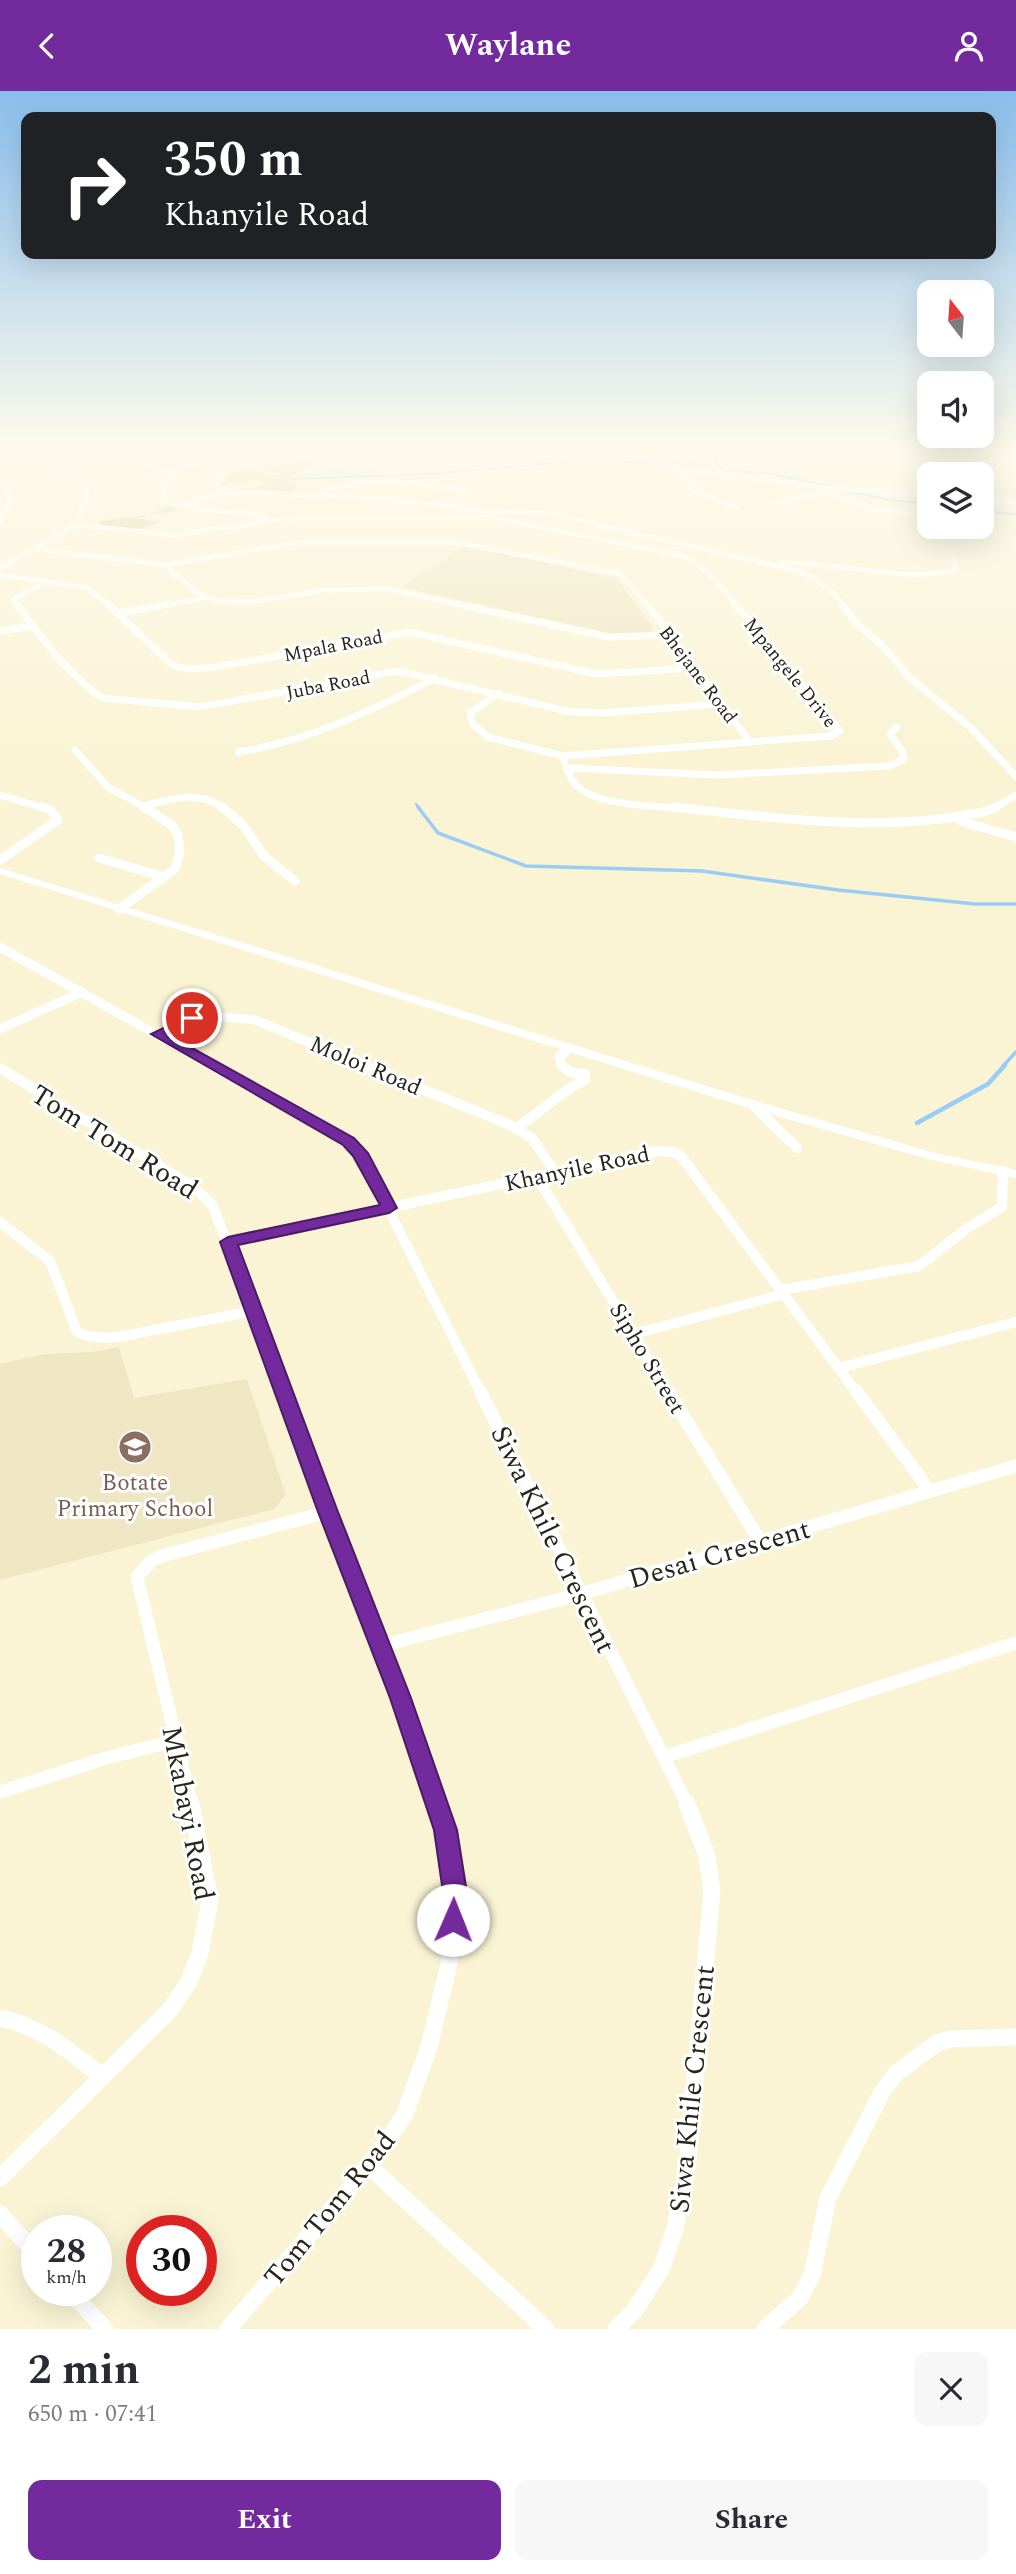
<!DOCTYPE html>
<html lang="en">
<head>
<meta charset="utf-8">
<style>
	body { margin:0; font-family:Spectral,serif; background:#f7f7f7; color:#2b2b33; height:100vh; display:flex; flex-direction:column; font-size:26px; white-space:nowrap }
	* { box-sizing:border-box; margin:0 }
	p { font-size:23px; color:#7c7c81 }
	.icon { flex:none; width:38px; height:38px; fill:none; stroke:currentColor; stroke-width:2; stroke-linecap:round; stroke-linejoin:round }
	.map { position:relative; height:2238px; overflow:hidden }
	.side { display:flex; flex-direction:column; background:#fff; flex:1 }
	.side>* { flex:none }
	.hud { position:absolute; left:21px; top:21px; width:975px; height:147px; border-radius:14px; box-shadow:0 7px 28px #0002; background:#202124; color:#fff; overflow:hidden }
	.needle { width:46px; rotate:343deg }
	.tools { position:absolute; left:917px; top:189px; display:grid; gap:14px }
	.tools a { display:grid; place-items:center; width:77px; height:77px; border-radius:14px; background:#fff; box-shadow:0 7px 28px #0002; font-size:35px }
	.speed { position:absolute; left:21px; top:2124px; display:flex; gap:14px; font-size:35px; font-weight:700; text-align:center }
	.speed>* { display:grid; place-content:center; width:91px; height:91px; border-radius:50%; background:#fff; box-shadow:0 7px 28px #0002; line-height:1 }
	.speed small { font-size:18px; font-weight:400 }
	.speed .limit { border:10px solid #d22; background:#fff; color:#111 }
	.pin { position:absolute; display:grid; place-items:center; width:60px; height:60px; color:#fff; margin:-30px; border:4px solid #fff; border-radius:50%; box-shadow:0 2px 7px #0007 }
	.me { position:absolute; width:77px; margin:-38px; rotate:1deg; stroke-linejoin:round; filter:drop-shadow(0 0 5px #0008) }
	.turn { display:flex; align-items:center; gap:24px; height:147px; padding:0 28px; font-size:32px }
	.turn .icon { width:91px; height:91px; stroke-width:2.5 }
	.turn b { display:block; font-size:49px; line-height:60px }
	.round { display:grid; place-items:center; flex:none; width:74px; height:74px; border-radius:14px; background:#f7f7f7 }
	.headline { display:flex; align-items:center; justify-content:space-between; height:119px; padding:0 28px }
	h1 { font-size:42px; font-weight:700; line-height:52px }
	.cta { display:flex; gap:14px; margin-top:auto; padding:14px 28px }
	.cta a { flex:1; height:80px; border-radius:14px; background:#732a9d; color:#fff; font-size:28px; font-weight:700; line-height:80px; text-align:center }
	.cta a+a { background:#f7f7f7; color:#2b2b33 }
	header { display:flex; justify-content:space-between; align-items:center; height:91px; padding:0 28px; background:#732a9d; color:#fff; font-size:32px; font-weight:700 }
	.map>svg:first-child { display:block }
</style>
</head>
<body>
<header><svg class="icon" aria-label="back" viewBox="0 0 24 24"><path d="M15 5l-7 7 7 7"/></svg>Waylane<svg class="icon" aria-label="person" viewBox="0 0 24 24"><circle cx="12" cy="8" r="4"/><path d="M4 21q1-7 8-7t8 7"/></svg></header>
<div class="map">
<svg width="1016" height="2238" viewBox="0 0 1016 2238">
	<rect width="100%" height="100%" fill="#faf4d5"/>
	<g fill="#efe7c3">
		<path d="M467 453 617 488 655 539 648 542 613 543 401 496Z"/>
		<path d="M119 1256 134 1307 247 1288 286 1404 274 1418 0 1489V1273L45 1263 92 1261Z"/>
	</g>
	<g fill="#dbd19f">
		<path d="M303 369 313 376 290 385 297 397 292 402 241 399 268 392 259 388 222 395 218 393C224 389 230 383 237 380 252 372 263 388 280 383 271 379 264 382 252 377Z"/>
		<path d="M173 415 177 419 137 427 159 431 138 439 102 435 99 430 149 424 166 416Z"/>
	</g>
	<g fill="none" stroke-linecap="round" stroke-linejoin="round">
		<g stroke="#9acdf5" stroke-width="2">
			<path d="M707 354 710 356 709 363 715 366 714 370 723 378"/>
			<path d="M671 373 714 370"/>
			<path d="M725 380 767 382 838 397"/>
			<path d="M292 388 431 383 591 369 665 373"/>
			<path d="M845 400 896 410 929 412"/>
			<path d="M982 420 1016 423"/>
		</g>
		<path stroke="#9acdf5" stroke-width="2.5" d="M416 713 420 718"/>
		<g stroke="#9acdf5" stroke-width="3.5">
			<path d="M418 716 438 742 526 775 702 780 838 799 975 813H1016"/>
			<path d="M1003 975 1016 961"/>
		</g>
		<path stroke="#9acdf5" stroke-width="4.5" d="M917 1032 988 993 1005 974"/>
		<g stroke="#fff" stroke-width="5">
			<path d="M597 354 599 359 663 370 678 377 826 397 929 404"/>
			<path d="M125 358 155 377 172 381"/>
			<path d="M53 368 158 354"/>
			<path d="M362 371 382 377"/>
			<path d="M0 374 12 366 45 361"/>
			<path d="M674 377 691 391 690 397 693 400 737 417"/>
			<path d="M304 379 367 369 424 354"/>
			<path d="M725 382 722 380 751 367"/>
			<path d="M0 392 11 406 0 431"/>
			<path d="M230 400 214 393C232 370 274 372 301 367"/>
			<path d="M826 402 870 417 929 425"/>
			<path d="M317 405C363 381 420 392 469 401"/>
			<path d="M982 409 1016 411"/>
			<path d="M771 412 826 402"/>
			<path d="M181 415 215 404 249 401 400 409 475 419 552 423 798 480C817 488 831 498 844 515"/>
			<path d="M267 428 255 424 175 414 163 408C163 396 168 385 177 377L285 354"/>
			<path d="M76 434 174 444 293 427 489 426 680 464C706 475 719 494 737 515"/>
			<path d="M36 458 165 474 301 451H454L621 483 648 515"/>
			<path d="M780 472C839 470 897 492 955 479L954 469"/>
			<path d="M165 474 198 503 219 510 251 511 326 499 388 498 465 515"/>
			<path d="M0 477 76 434 88 400 36 354"/>
			<path d="M0 484 88 497 110 515"/>
			<path d="M18 515 13 508 46 490"/>
			<path d="M160 515 205 507"/>
		</g>
		<g stroke="#fff" stroke-width="7">
			<path d="M17 513C38 544 71 586 102 607L200 616 398 580 571 621 603 622 721 613"/>
			<path d="M108 513 173 575 191 578 216 576 409 541 597 583 695 577"/>
			<path d="M457 513 608 546 671 544"/>
			<path d="M647 513 750 651"/>
			<path d="M842 513 856 532 882 554 910 587 970 636 1016 685"/>
			<path d="M119 522 170 513"/>
			<path d="M0 540 32 535"/>
			<path d="M499 602 470 622 473 633 488 646 563 665 830 645 840 640 735 513"/>
			<path d="M75 659 108 696 148 718"/>
			<path d="M238 661C309 650 371 620 435 587"/>
			<path d="M563 665C566 675 569 687 577 695 599 716 660 715 690 718"/>
			<path d="M566 677 718 684 889 675 904 668 903 661 890 643 897 636"/>
			<path d="M0 704 47 718"/>
			<path d="M144 715C172 708 200 698 224 718"/>
			<path d="M993 718 1016 704"/>
		</g>
		<g stroke="#fff" stroke-width="9">
			<path d="M222 716 243 734 263 764 295 790"/>
			<path d="M674 716C764 726 876 741 965 724 975 722 987 722 996 716"/>
			<path d="M960 730 1016 746"/>
			<path d="M99 767 164 786"/>
			<path d="M0 769 58 729 51 719 41 716"/>
			<path d="M119 818 175 778 180 760 178 745 172 734 144 716"/>
			<path d="M0 856 213 975"/>
			<path d="M0 938 80 902"/>
			<path d="M158 943C194 927 215 923 255 929L367 975"/>
			<path d="M562 975 559 966 570 957"/>
		</g>
		<g stroke="#fff" stroke-width="10">
			<path d="M210 974 348 1051 360 1062 481 1302"/>
			<path d="M363 974 512 1035 532 1047 554 1080"/>
			<path d="M0 977 195 1097 213 1115 284 1302"/>
			<path d="M753 1014 797 1057"/>
			<path d="M516 1037C540 1023 560 1000 585 989V983L572 982 561 974"/>
			<path d="M536 1084 669 1302"/>
			<path d="M0 1131 50 1170 77 1241C91 1247 103 1248 118 1246L254 1220"/>
			<path d="M228 1151 656 1060 673 1061 681 1065 857 1302"/>
			<path d="M781 1199 919 1175 966 1138 1002 1116 1003 1080"/>
			<path d="M634 1243 784 1203"/>
			<path d="M839 1277 1016 1231"/>
		</g>
		<g stroke="#fff" stroke-width="13">
			<path d="M283 1300 400 1607 438 1715"/>
			<path d="M480 1300 688 1715"/>
			<path d="M668 1300 760 1450"/>
			<path d="M856 1300 930 1400"/>
			<path d="M380 1555 581 1503 1016 1375"/>
			<path d="M664 1666 1016 1552"/>
			<path d="M0 1701 103 1668 177 1649"/>
			<path d="M192 1715 137 1486 152 1469 165 1464 328 1421"/>
		</g>
		<g stroke="#fff" stroke-width="17">
			<path d="M0 1927C41 1935 71 1961 103 1986"/>
			<path d="M369 2075 546 2238"/>
			<path d="M0 2087 170 1919 190 1889 200 1862 210 1809 191 1713"/>
			<path d="M0 2123 37 2164"/>
			<path d="M70 2200 105 2238"/>
			<path d="M228 2238 369 2075 404 2025 429 1956 449 1873 455 1808 446 1739 437 1713"/>
			<path d="M616 2238 634 2220 662 2177 675 2138 687 2076 712 1800 707 1765 687 1713"/>
			<path d="M765 2238 800 2207 812 2184 828 2107 881 2003 895 1983 937 1952 951 1948 1016 1946"/>
		</g>
		<path fill="#fff" fill-rule="evenodd" d="M0 777 752 1009 935 1062 1016 1079V1087L928 1068 742 1015 0 783Z"/>
	</g>
	<linearGradient id="sky" x2="0" y2="1"><stop stop-color="#89beed"/><stop offset="0.53" stop-color="#fdfaec"/><stop offset="1" stop-color="#fdfaec" stop-opacity="0"/></linearGradient>
	<rect width="1016" height="667" fill="url(#sky)"/>
	<path fill="#732a9d" stroke="#4b1b66" stroke-width="2" d="M192 923 198 927 196 930 169 944 354 1047 368 1062 397 1117 389 1122 238 1154 338 1421 411 1607 457 1739 468 1808 462 1837 453 1841 445 1837 441 1829 444 1808 434 1739 390 1607 318 1421 220 1151 228 1146 380 1114 353 1065 343 1054 151 943Z"/>
	<defs>
		<symbol id="school-disc" viewBox="-11 -11 22 22"><circle r="9.5" fill="#8d6e63" stroke="#fff"/><path d="M0-5L7-2L0 1L-7-2ZM-4 1L0 2.5L4 1V4Q0 6-4 4Z" fill="#fff"/></symbol>
	</defs>
	<g fill-rule="evenodd">
		<use href="#school-disc" x="116" y="1337" width="38" height="38"/>
	</g>
	<g text-anchor="middle" stroke-width="6" stroke-linejoin="round" paint-order="stroke">
		<g font-size="19" fill="#28261b" stroke="#fff">
			<text transform="translate(333 554) rotate(-11)" y="7">Mpala Road</text>
			<text transform="translate(791 581) rotate(51)" y="7">Mpangele Drive</text>
			<text transform="translate(699 583) rotate(53)" y="7">Bhejane Road</text>
			<text transform="translate(328 593) rotate(-11)" y="7">Juba Road</text>
		</g>
		<g font-size="23" fill="#28261b" stroke="#fff">
			<text transform="translate(366 974) rotate(23)" y="8">Moloi Road</text>
			<text transform="translate(577 1077) rotate(-12)" y="8">Khanyile Road</text>
			<text transform="translate(648 1267) rotate(59)" y="8">Sipho Street</text>
		</g>
		<g font-size="23" fill="#785e54" stroke="#fff">
			<text x="135" y="1399">Botate<tspan x="135" dy="26">Primary School</tspan></text>
		</g>
		<g font-size="28" fill="#28261b" stroke="#fff">
			<text transform="translate(115 1050) rotate(32)" y="10">Tom Tom Road</text>
			<text transform="translate(554 1448) rotate(64)" y="10">Siwa Khile Crescent</text>
			<text transform="translate(719 1462) rotate(-16)" y="10">Desai Crescent</text>
			<text transform="translate(189 1722) rotate(79)" y="10">Mkabayi Road</text>
			<text transform="translate(691 1998) rotate(-84)" y="10">Siwa Khile Crescent</text>
			<text transform="translate(329 2117) rotate(-51)" y="10">Tom Tom Road</text>
		</g>
	</g>
</svg>
<div class="tools">
<a><svg class="needle" viewBox="-14 -14 28 28"><path d="M0-13l5 13h-10z" fill="#e53935"/><path d="M0 13l5-13h-10z" fill="#7c7c81"/></svg></a>
<a><svg class="icon" aria-label="sound" viewBox="0 0 24 24"><path d="M4 9h4l5-4v14l-5-4H4zM17 9q2 3 0 6"/></svg></a>
<a><svg class="icon" aria-label="layers" viewBox="0 0 24 24"><path d="M12 4l9 5-9 5-9-5zM3 14l9 5 9-5"/></svg></a>
</div>
<div class="speed"><div>28<small>km/h</small></div><div class="limit">30</div></div>
<div class="pin" style="left:192px;top:927px;background:#d93025"><svg class="icon" aria-label="arrive" viewBox="0 0 24 24"><path d="M6 21V4h12l-3 4 3 4H6"/></svg></div>
<svg class="me" style="left:453px;top:1829px" viewBox="-20 -20 40 40"><circle r="19" fill="#fff"/><path d="M0-13L10 11 0 6-10 11z" fill="#732a9d"/></svg>
<div class="hud">
<div class="turn"><svg class="icon" aria-label="right" viewBox="0 0 24 24"><path d="M7 20v-9h11M14 6l5 5-5 5"/></svg><div><b>350 m</b>Khanyile Road</div></div>
</div>
</div>
<section class="side">
<div class="headline"><div><h1>2 min</h1><p>650 m · 07:41</p></div><a class="round"><svg class="icon" aria-label="close" viewBox="0 0 24 24"><path d="M6 6l12 12M18 6L6 18"/></svg></a></div>
<div class="cta"><a>Exit</a><a>Share</a></div>
</section>
</body>
</html>
